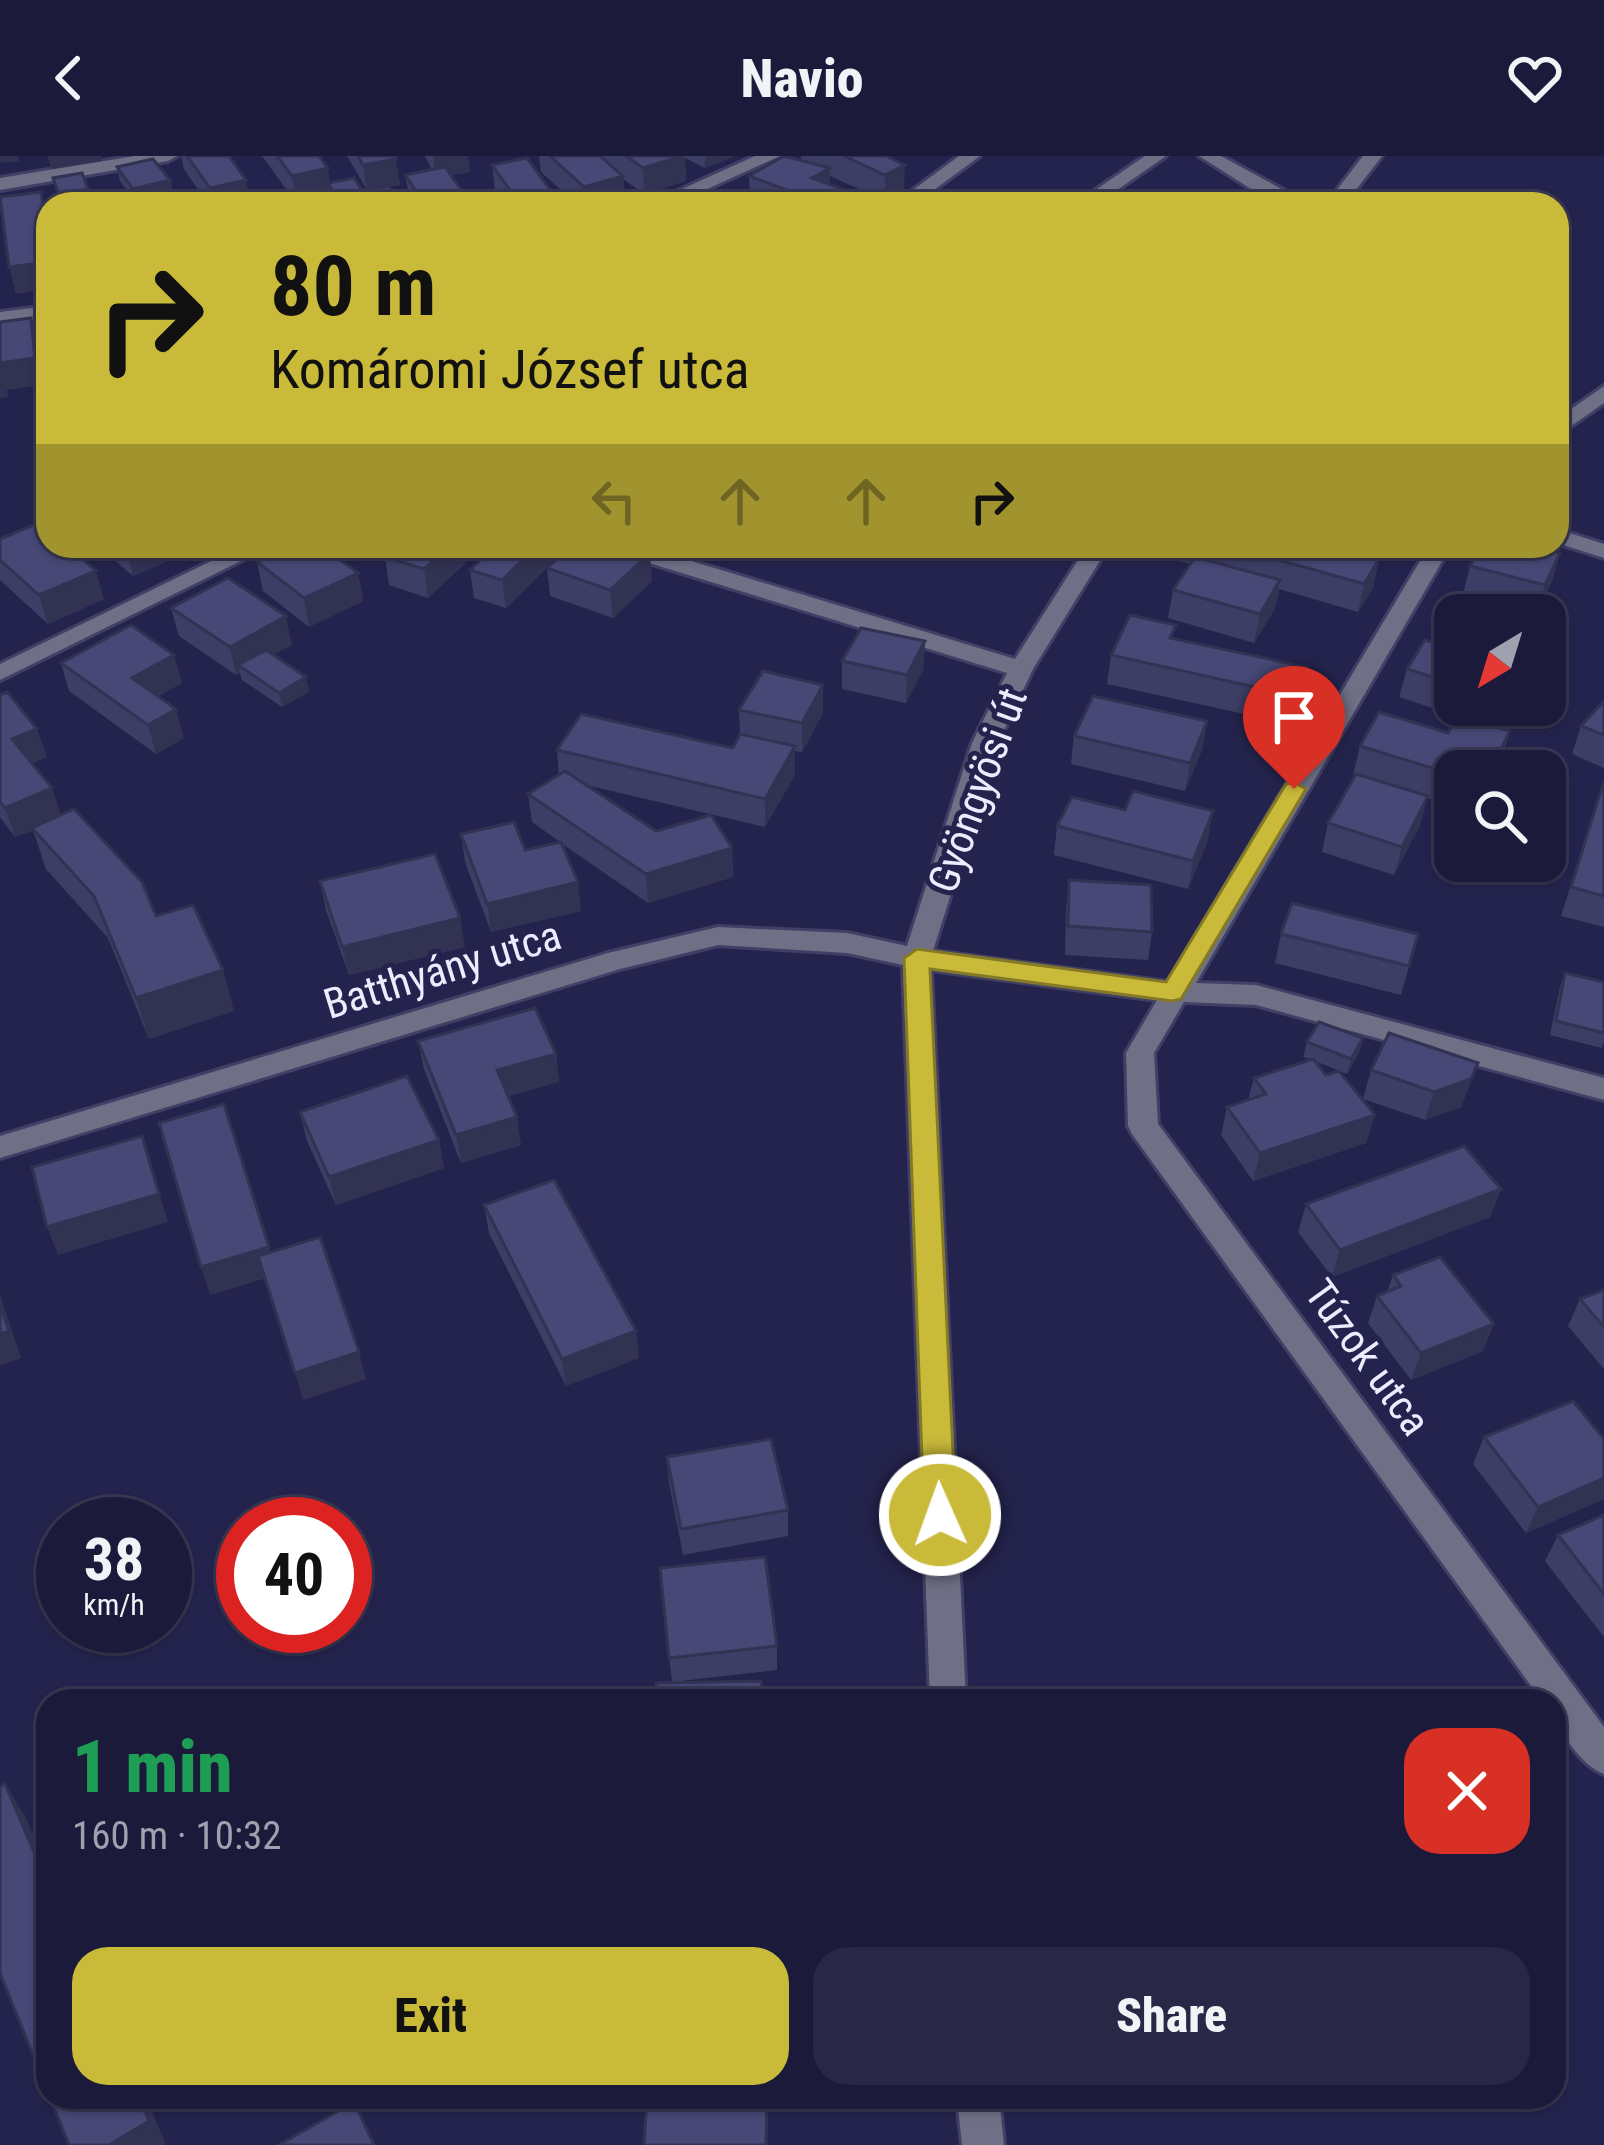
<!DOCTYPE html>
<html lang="en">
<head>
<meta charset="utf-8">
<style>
	body { margin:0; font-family:"Roboto Condensed",sans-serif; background:#282745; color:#f1f3f6; height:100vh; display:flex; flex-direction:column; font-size:45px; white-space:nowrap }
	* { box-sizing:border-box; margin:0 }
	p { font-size:39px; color:#a0a1af }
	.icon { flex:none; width:66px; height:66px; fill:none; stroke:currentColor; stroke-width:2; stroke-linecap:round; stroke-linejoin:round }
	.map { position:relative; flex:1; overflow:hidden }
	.drawer { position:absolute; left:36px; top:1533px; width:1530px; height:420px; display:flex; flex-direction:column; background:#1b1a3a; border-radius:36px; box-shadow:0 3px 9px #0004,0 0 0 3px #393854 }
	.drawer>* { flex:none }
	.top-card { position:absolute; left:36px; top:36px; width:1533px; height:366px; border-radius:36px; box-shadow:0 3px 9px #0004,0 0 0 3px #393854; background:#caba3a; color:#111; overflow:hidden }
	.needle { width:78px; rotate:218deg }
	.fabs { position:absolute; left:1434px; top:438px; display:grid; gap:24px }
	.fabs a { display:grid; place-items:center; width:132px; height:132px; border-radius:24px; background:#1b1a3a; box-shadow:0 3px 9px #0004,0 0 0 3px #393854; font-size:60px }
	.speed { position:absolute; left:36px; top:1341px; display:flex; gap:24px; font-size:60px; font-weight:700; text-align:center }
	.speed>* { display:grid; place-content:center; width:156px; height:156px; border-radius:50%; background:#1b1a3a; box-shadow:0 3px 9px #0004,0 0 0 3px #393854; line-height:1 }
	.speed small { font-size:30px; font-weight:400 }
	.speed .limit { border:18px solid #d22; background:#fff; color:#111 }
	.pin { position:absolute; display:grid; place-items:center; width:102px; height:102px; color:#fff; margin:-123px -51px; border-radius:50% 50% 50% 0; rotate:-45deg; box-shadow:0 0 12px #0007 }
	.pin .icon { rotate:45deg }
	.me { position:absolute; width:132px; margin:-66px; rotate:358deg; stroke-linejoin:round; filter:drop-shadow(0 0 9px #0008) }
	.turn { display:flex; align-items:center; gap:42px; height:252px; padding:0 36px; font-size:54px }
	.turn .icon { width:156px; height:156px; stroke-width:2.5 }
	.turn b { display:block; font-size:84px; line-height:102px }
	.lanes { display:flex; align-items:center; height:114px; padding:0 36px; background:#0003; justify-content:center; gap:60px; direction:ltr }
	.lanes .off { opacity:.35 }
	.round { display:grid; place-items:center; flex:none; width:126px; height:126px; border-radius:36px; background:#282745 }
	.summary { display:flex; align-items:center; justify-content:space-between; height:204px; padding:0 36px }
	h1 { font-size:72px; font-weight:800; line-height:90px; color:#1e9e55 }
	.primary-button { display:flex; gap:24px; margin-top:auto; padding:24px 36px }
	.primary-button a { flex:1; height:138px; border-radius:36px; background:#caba3a; color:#111; font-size:48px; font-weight:800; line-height:138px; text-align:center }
	.primary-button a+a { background:#282745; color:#f1f3f6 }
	header { display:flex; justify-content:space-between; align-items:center; height:156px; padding:0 36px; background:#1b1a3a; font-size:54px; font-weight:800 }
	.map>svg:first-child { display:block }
</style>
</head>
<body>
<header><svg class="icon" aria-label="back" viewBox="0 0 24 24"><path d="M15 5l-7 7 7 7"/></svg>Navio<svg class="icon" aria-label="heart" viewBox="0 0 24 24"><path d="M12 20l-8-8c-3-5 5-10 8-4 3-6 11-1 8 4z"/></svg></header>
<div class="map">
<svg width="1604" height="1989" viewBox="0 0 1604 1989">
	<rect width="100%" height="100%" fill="#24234d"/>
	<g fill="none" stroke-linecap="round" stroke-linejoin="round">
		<defs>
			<g id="minor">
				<path d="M135 0H177L168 5 0 34V22Z"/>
				<path d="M755 0H780L674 48H649Z"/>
				<path d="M959 0H980L915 48H894Z"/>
				<path d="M1145 0H1166L1097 48H1075Z"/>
				<path d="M1199 0H1221L1309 48 1267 43Z"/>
				<path d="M1363 0H1382L1345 48H1326Z"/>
				<path d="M48 150V162L0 168V156Z"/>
				<path d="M1604 230V247L1557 280V263Z"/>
				<path d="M1557 373 1604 388V402L1557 387Z"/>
				<path d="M242 390H271L0 524V508Z"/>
				<path d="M607 390H642L1015 503 1087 390H1109L1033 513 998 587 933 795 1168 826 1429 390H1451L1196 827 1256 829 1604 922V944L1256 849 1184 846 1154 897 1158 968 1604 1571V1618C1580 1609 1554 1571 1554 1545H1542L1132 978 1128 970 1126 897 1157 844 931 814 966 1545H930L903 809 847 797 718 789 620 813 0 1002V980L608 797 718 771 847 777 907 790 972 587 1007 517 610 395Z"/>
				<path d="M957 1941H999L1004 1989H962Z"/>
			</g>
		</defs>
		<use href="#minor" stroke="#403f66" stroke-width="6"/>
		<use href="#minor" fill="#6f7086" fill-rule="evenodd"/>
	</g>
	<g fill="#3d3e65">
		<path d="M181 0H229L251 48H208L184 13Z"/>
		<path d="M262 0H319L330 27 362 34H367L347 0H394L400 29 389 31 398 48H333L330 39 307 44H294Z"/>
		<path d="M425 0H468L470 16 451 19 471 48H411L405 19 432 14Z"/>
		<path d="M539 0H735L705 12 685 2 686 25 644 38 623 23 625 47 620 48H576L541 16Z"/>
		<path d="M801 0H886L904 35 885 45 830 20V28L860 48H723L750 45 749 20 801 4Z"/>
		<path d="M492 9 556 42 557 48H504L495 35Z"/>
		<path d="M117 11 170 24 173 38 136 46 120 25Z"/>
		<path d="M0 383 104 443 48 468 0 424Z"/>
		<path d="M98 390H198V392L133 420Z"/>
		<path d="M397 390H557L558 401 506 452 474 442 470 414 479 405 478 395 428 442 389 429 385 401Z"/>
		<path d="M1182 390H1331L1379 403 1373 432 1358 456 1279 433 1275 453 1254 487 1168 462 1173 434 1190 408 1179 405Z"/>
		<path d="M1560 397 1552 425 1536 458 1463 438 1470 410Z"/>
		<path d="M257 406 358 417 363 445 309 471 263 435Z"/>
		<path d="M547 412 652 425 613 462 550 440Z"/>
		<path d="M171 452 292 489 273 499 306 521 309 536 282 551 242 524 240 517 236 519 179 480Z"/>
		<path d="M1447 457 1455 459V549H1493L1482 567 1510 575 1504 594 1566 613 1556 642 1545 666V615H1455V651L1427 642 1420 669 1394 719 1322 696 1328 667 1355 619H1353L1360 590 1379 556 1448 577 1457 560 1399 541 1407 513 1425 484 1433 486 1435 478Z"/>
		<path d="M1174 483 1301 539 1290 568 1107 528 1111 499Z"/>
		<path d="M925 485 923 514 906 547 842 533V505Z"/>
		<path d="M61 507 182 527 158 540 184 582 156 598 69 535Z"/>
		<path d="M823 529V557L802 596 795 595V619L765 671 586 629 656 675 732 692 733 721 648 747 561 687 581 755 491 776 465 706 461 678 525 694 560 686 532 666 528 638 559 619 557 594 733 592 740 579 739 554Z"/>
		<path d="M0 539 47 601 32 607 61 659 156 760 234 855 149 883 108 782 46 713 33 674 15 681 0 661Z"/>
		<path d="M1604 545V612L1572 598 1581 570Z"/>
		<path d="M1207 565 1202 594 1185 635 1071 608 1074 580Z"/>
		<path d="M1603 628 1604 629V771L1561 760Z"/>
		<path d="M1057 670 1208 684 1188 733 1054 699Z"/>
		<path d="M1069 724 1152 776 1148 804 1065 799 1066 753Z"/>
		<path d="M320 725 465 791 349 819 326 754Z"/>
		<path d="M1281 778H1418L1401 839 1275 807Z"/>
		<path d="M1565 817 1604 826V886L1602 892 1550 879 1560 831Z"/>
		<path d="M418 885 556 898 559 926 508 940 521 989 461 1007 424 913Z"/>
		<path d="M1307 886 1359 897 1347 918 1315 905 1326 919 1375 959 1366 987 1253 1025 1221 979 1227 951 1248 944 1254 922 1311 903 1303 901Z"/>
		<path d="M1478 907 1461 951 1425 964 1363 943 1371 914Z"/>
		<path d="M300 956 439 984 444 1012 336 1049 307 985Z"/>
		<path d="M1501 1033 1490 1061 1332 1121 1298 1076 1306 1048Z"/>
		<path d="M484 1049 639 1202 566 1230 489 1077Z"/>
		<path d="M1393 1119 1483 1195 1411 1224 1368 1167 1377 1140 1387 1136Z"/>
		<path d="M1604 1134V1213L1568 1170 1580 1143Z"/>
		<path d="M1484 1281 1604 1283V1343L1526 1377 1473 1308Z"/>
		<path d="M667 1301 788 1354V1380L683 1399 669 1327Z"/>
		<path d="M1604 1359V1481L1545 1405 1558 1379Z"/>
		<path d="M660 1412 777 1490V1514L672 1526Z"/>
	</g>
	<g fill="#323253">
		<path d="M0 0H18L19 5 0 7Z"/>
		<path d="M48 0H101L102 5 51 13Z"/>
		<path d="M433 0H468L470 16 436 21Z"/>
		<path d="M685 0 686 25 644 38 643 12Z"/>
		<path d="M705 0H735L705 12Z"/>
		<path d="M396 3 400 29 367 35 363 9Z"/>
		<path d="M905 9 904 35 885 45V19Z"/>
		<path d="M328 12 331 33 328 27 330 39 296 46 292 20Z"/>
		<path d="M830 12V38L812 22Z"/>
		<path d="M623 20 625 47 585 48 584 31Z"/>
		<path d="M170 24 173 38 136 46 133 33Z"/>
		<path d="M246 24 251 48H213L210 32Z"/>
		<path d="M88 33 91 47 62 48 59 38Z"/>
		<path d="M556 42 557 48H526Z"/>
		<path d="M48 106V133L16 138 9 111Z"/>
		<path d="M31 162 39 189 43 229 7 234 8 241 0 242V207Z"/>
		<path d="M131 390H198V392L133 420 126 392Z"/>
		<path d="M449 390H477L478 395 428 442 424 413Z"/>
		<path d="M537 390H557L558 401 506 452 502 424Z"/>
		<path d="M650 397 652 425 613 462 610 434Z"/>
		<path d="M1560 397 1552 425 1536 458 1545 429Z"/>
		<path d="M1379 403 1373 432 1358 456 1364 428Z"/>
		<path d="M96 415 104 443 48 468 39 439Z"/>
		<path d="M358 417 363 445 309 471 304 442Z"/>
		<path d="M1280 424 1275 453 1254 487 1260 458Z"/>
		<path d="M286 460 292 489 246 514 238 509 240 517 236 519 230 491Z"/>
		<path d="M925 485 923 514 906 547 907 519Z"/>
		<path d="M174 499 182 527 140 550 132 522Z"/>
		<path d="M1307 511 1301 539 1290 568 1296 540Z"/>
		<path d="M306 521 309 536 282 551 279 537Z"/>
		<path d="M823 529V557L802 596V567Z"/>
		<path d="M1488 549H1493L1482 568Z"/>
		<path d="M176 553 184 582 156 598 148 569Z"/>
		<path d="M1207 565 1202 594 1185 635 1190 607Z"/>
		<path d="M37 573 47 601 21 611 12 583Z"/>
		<path d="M795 590V619L765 671V643Z"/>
		<path d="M1566 613 1556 642 1545 666 1549 648Z"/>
		<path d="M52 632 62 661 15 681 5 652Z"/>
		<path d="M1428 640 1420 669 1394 719 1402 691Z"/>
		<path d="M1213 655 1208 684 1188 733 1193 705Z"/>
		<path d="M732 692 733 721 648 747 646 718Z"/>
		<path d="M578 726 581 755 491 776 487 748Z"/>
		<path d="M460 762 465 791 349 819 342 791Z"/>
		<path d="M223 814 234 855 149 883 136 842Z"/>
		<path d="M1363 882 1359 897 1347 918 1351 903Z"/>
		<path d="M556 898 559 926 502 942 497 914Z"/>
		<path d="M1478 907 1461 951 1425 964 1434 936Z"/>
		<path d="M1375 959 1366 987 1253 1025 1260 997Z"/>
		<path d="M517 961 521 989 461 1007 456 979Z"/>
		<path d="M142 980 168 1066 58 1099 47 1071Z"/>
		<path d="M439 984 444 1012 336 1049 329 1021Z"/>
		<path d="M1501 1033 1490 1061 1332 1121 1340 1094Z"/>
		<path d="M269 1091 277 1119 210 1139 201 1111Z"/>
		<path d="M0 1139 21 1202 0 1210Z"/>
		<path d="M1494 1168 1483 1195 1411 1224 1421 1197Z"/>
		<path d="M636 1175 639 1202 566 1230 562 1203Z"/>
		<path d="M359 1196 366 1223 303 1244 295 1217Z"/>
		<path d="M1604 1322V1343L1526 1377 1538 1351Z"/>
		<path d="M5 1628 26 1662 48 1714V1729Z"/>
		<path d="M139 1941H146L166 1989H109Z"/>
	</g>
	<g fill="#474876" stroke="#323253" stroke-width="3">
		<path d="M187 0H229L246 24 210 32Z"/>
		<path d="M277 0H319L328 12 292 20Z"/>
		<path d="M358 0H394L396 3 363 9Z"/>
		<path d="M550 0H600L623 20 584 31Z"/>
		<path d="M626 0H682L643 12Z"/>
		<path d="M784 0 830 12 812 22 861 40 847 48H825L749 20Z"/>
		<path d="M844 0H886L905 9 885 19Z"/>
		<path d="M527 2 556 42 520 48 492 9Z"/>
		<path d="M153 3 170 24 133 33 117 11Z"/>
		<path d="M445 11 471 48H425L405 19Z"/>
		<path d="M82 17 88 33 59 38 53 22Z"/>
		<path d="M354 22 362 34 335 39 328 27Z"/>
		<path d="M389 30 398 48H335L331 39Z"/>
		<path d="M41 36 48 81V106L9 111 0 41Z"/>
		<path d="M737 40 756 48H723Z"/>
		<path d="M306 42 310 48H272Z"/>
		<path d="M31 162 35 202 0 207V166Z"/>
		<path d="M40 366 48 373V390H68L96 415 39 439 0 404V383Z"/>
		<path d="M293 390H322L358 417 304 442 257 406Z"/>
		<path d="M397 390H449L424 413 385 401Z"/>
		<path d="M484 390H537L502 424 470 414 492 393Z"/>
		<path d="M571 390H630L650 397 610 434 547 412Z"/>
		<path d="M1230 390H1331L1379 403 1364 428Z"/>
		<path d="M1480 390H1533L1560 397 1545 429 1470 410Z"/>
		<path d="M1195 401 1280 424 1260 458 1173 434Z"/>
		<path d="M228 422 286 460 230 491 171 452Z"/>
		<path d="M1447 457 1455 459V483L1435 478Z"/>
		<path d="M1130 459 1176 469 1170 482 1307 511 1296 540 1111 499Z"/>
		<path d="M131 469 174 499 132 522 176 553 148 569 61 507Z"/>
		<path d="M861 472 925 485 907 519 842 505Z"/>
		<path d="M1425 484 1455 493V528L1407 513Z"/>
		<path d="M266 494 306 521 279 537 238 509Z"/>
		<path d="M763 515 823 529 802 567 739 554Z"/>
		<path d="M7 536 37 573 12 583 52 632 5 652 0 646V539Z"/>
		<path d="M1093 540 1207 565 1190 607 1074 580Z"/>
		<path d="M1604 545V579L1581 570Z"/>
		<path d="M1379 556 1448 577 1457 560 1510 575 1501 593 1566 613 1549 648 1545 647V615H1455V619L1360 590Z"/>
		<path d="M581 558 733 592 740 578 795 590 765 643 557 594Z"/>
		<path d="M565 615 656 675 711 659 732 692 646 718 528 638Z"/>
		<path d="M1356 618 1428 640 1402 691 1328 667Z"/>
		<path d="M1603 628 1604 629V740L1571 731Z"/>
		<path d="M1133 635 1213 655 1193 705 1057 670 1072 641 1125 654Z"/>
		<path d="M74 653 142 726 156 760 193 749 223 814 136 842 94 740 32 672Z"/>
		<path d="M514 666 525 694 561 686 578 726 487 748 461 678Z"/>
		<path d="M435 698 460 762 342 791 320 725Z"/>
		<path d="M1069 724 1151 729 1152 776 1068 770Z"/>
		<path d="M1292 747 1418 778 1409 810 1281 778Z"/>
		<path d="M1565 817 1604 826V877L1556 865Z"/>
		<path d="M535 852 556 898 497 914 517 961 456 979 418 885Z"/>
		<path d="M1319 866 1363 882 1351 903 1307 886Z"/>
		<path d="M1389 877 1478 907 1471 923 1434 936 1371 914Z"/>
		<path d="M1313 903 1326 919 1339 915 1375 959 1260 997 1227 951 1266 938 1254 922Z"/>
		<path d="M407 920 439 984 329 1021 300 956Z"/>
		<path d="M224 948 269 1091 201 1111 159 967Z"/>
		<path d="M142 980 159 1038 47 1071 32 1011Z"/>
		<path d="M1464 990 1501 1033 1340 1094 1306 1048Z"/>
		<path d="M554 1024 636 1175 562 1203 484 1049Z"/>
		<path d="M320 1081 359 1196 295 1217 258 1100Z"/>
		<path d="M1440 1101 1494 1168 1421 1197 1377 1140 1401 1130 1393 1119Z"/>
		<path d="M1604 1134V1171L1580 1143Z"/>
		<path d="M0 1149 9 1175 0 1178Z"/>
		<path d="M1573 1245 1604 1283V1322L1538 1351 1484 1281Z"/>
		<path d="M771 1283 788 1354 681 1373 667 1301Z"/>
		<path d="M1604 1359V1438L1558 1379Z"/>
		<path d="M765 1401 777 1490 669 1502 660 1412Z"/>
		<path d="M761 1525 762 1545H655L656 1527Z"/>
		<path d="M5 1628 48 1729V1936L0 1817V1631Z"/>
		<path d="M50 1941H139L149 1965 109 1989H69Z"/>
		<path d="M647 1941H767L766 1989H644Z"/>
		<path d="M354 1946 374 1989H279Z"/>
	</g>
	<path fill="#caba3a" stroke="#837926" stroke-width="3" d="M1294 626 1306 633 1181 843 1172 845 930 813 956 1359 951 1369 940 1373 929 1369 924 1359 904 802 917 793 1166 826 1286 628Z"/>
	<g text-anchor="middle" stroke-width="10" stroke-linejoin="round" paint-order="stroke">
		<g font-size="42" fill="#ebedfe" stroke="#24234d">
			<text transform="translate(977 634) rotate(-70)" y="15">Gyöngyösi út</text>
			<text transform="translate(442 813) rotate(-17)" y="15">Batthyány utca</text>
			<text transform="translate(1368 1201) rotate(54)" y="15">Túzok utca</text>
		</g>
	</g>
</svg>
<div class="fabs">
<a><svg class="needle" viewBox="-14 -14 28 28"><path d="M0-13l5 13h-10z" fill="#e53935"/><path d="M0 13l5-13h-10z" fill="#a0a1af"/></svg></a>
<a><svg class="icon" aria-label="search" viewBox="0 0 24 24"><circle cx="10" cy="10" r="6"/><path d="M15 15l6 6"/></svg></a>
</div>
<div class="speed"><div>38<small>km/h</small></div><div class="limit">40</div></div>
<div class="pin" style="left:1294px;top:633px;background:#d93025"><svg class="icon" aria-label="arrive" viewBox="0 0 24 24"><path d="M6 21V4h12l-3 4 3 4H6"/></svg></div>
<svg class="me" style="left:940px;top:1359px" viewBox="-20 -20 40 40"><circle r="17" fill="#caba3a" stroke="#fff" stroke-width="3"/><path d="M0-11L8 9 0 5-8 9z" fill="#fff"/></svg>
<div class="top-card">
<div class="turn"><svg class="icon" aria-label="right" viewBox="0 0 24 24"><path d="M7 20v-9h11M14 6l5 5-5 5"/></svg><div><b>80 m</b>Komáromi József utca</div></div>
<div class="lanes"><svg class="icon off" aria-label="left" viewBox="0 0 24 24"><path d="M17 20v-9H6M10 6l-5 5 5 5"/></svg><svg class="icon off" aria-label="ahead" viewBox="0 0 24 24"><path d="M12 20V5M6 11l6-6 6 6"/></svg><svg class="icon off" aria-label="ahead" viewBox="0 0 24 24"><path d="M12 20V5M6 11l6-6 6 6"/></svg><svg class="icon" aria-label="right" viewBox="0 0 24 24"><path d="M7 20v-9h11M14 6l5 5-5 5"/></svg></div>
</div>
<section class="drawer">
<div class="summary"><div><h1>1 min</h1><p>160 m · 10:32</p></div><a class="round" style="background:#d93025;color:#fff"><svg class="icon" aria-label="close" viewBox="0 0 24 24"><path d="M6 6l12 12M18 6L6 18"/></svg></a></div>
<div class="primary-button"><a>Exit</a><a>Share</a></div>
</section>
</div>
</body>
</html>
